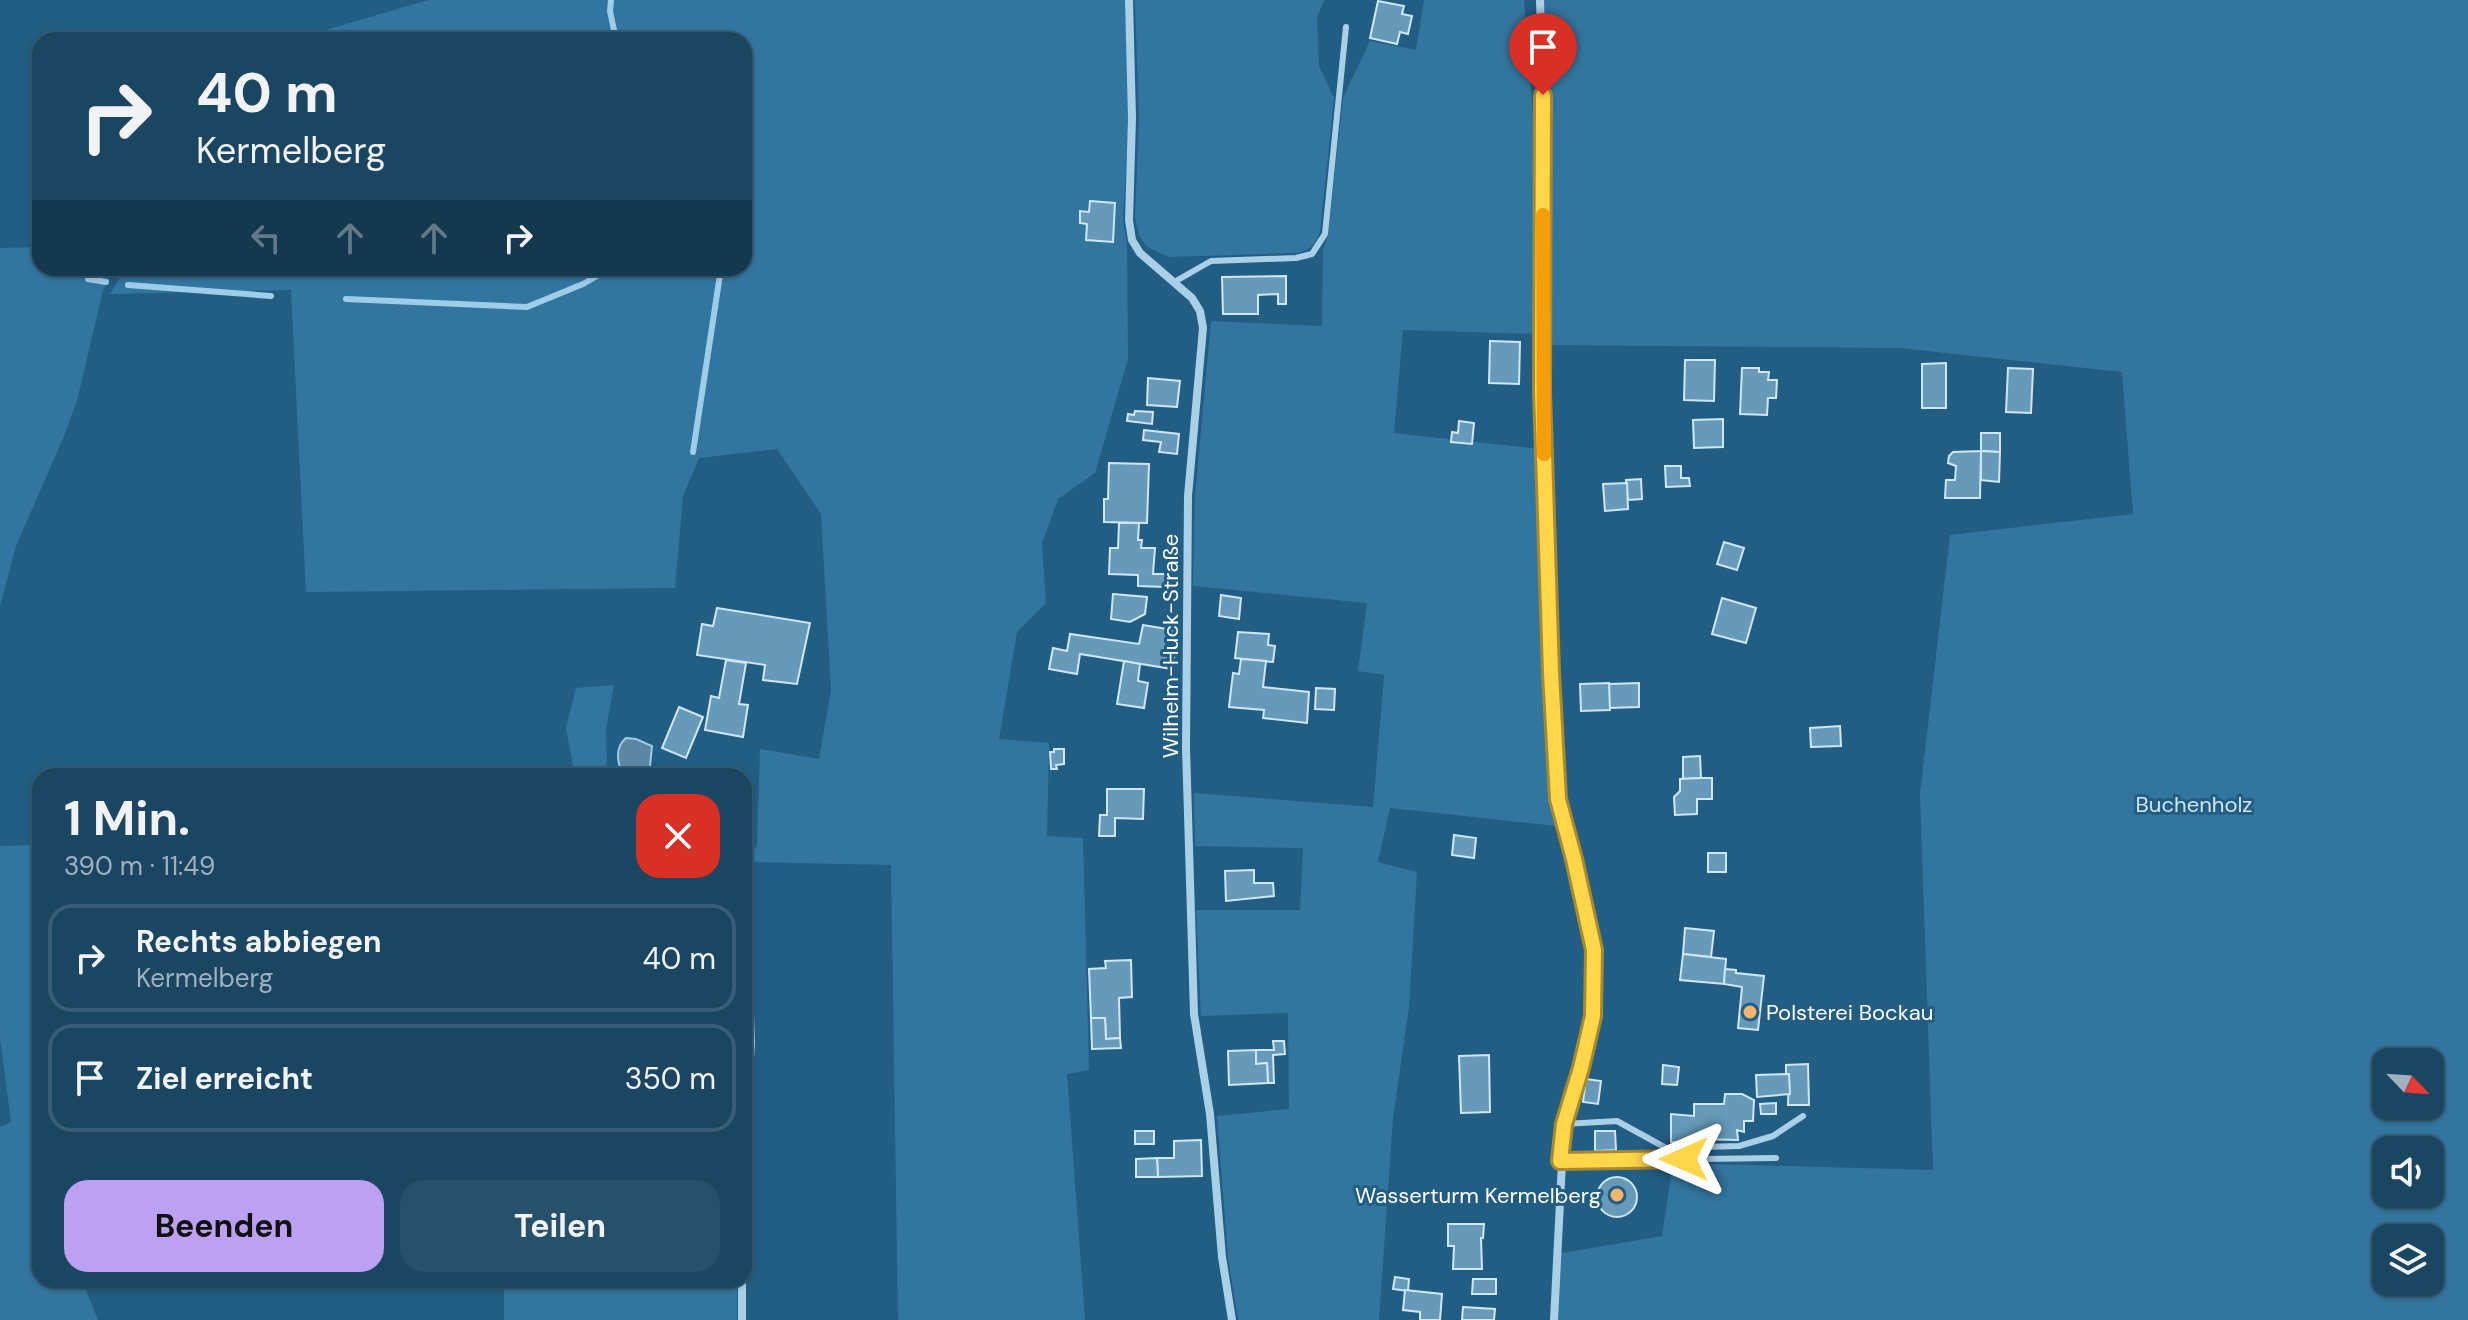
<!DOCTYPE html>
<html lang="de">
<head>
<meta charset="utf-8">
<style>
	body { margin:0; font-family:"DM Sans",sans-serif; background:#27506b; color:#f1f3f6; height:100vh; display:flex; flex-direction:column; font-size:30px; white-space:nowrap }
	* { box-sizing:border-box; margin:0 }
	p { font-size:26px; color:#9fb1be }
	.icon { flex:none; width:44px; height:44px; fill:none; stroke:currentColor; stroke-width:2; stroke-linecap:round; stroke-linejoin:round }
	.map { position:relative; flex:1; overflow:hidden }
	.panel { position:absolute; left:32px; top:768px; width:720px; height:520px; display:flex; flex-direction:column; background:#1a4662; border-radius:24px; box-shadow:0 2px 6px #0004,0 0 0 2px #385e77 }
	.panel>* { flex:none }
	.hud { position:absolute; left:32px; top:32px; width:720px; height:244px; border-radius:24px; box-shadow:0 2px 6px #0004,0 0 0 2px #385e77; background:#1a4662; color:#f1f3f6; overflow:hidden }
	.needle { width:52px; rotate:115deg }
	.fabs { position:absolute; left:2372px; top:1048px; display:grid; gap:16px }
	.fabs a { display:grid; place-items:center; width:72px; height:72px; border-radius:16px; background:#1a4662; box-shadow:0 2px 6px #0004,0 0 0 2px #385e77; font-size:40px }
	.pin { position:absolute; display:grid; place-items:center; width:68px; height:68px; color:#fff; margin:-82px -34px; border-radius:50% 50% 50% 0; rotate:-45deg; box-shadow:0 0 8px #0007 }
	.pin .icon { rotate:45deg }
	.me { position:absolute; width:88px; margin:-44px; rotate:270deg; stroke-linejoin:round; filter:drop-shadow(0 0 6px #0008) }
	.turn { display:flex; align-items:center; gap:28px; height:168px; padding:0 32px; font-size:36px }
	.turn .icon { width:104px; height:104px; stroke-width:2.5 }
	.turn b { display:block; font-size:56px; line-height:68px }
	.lanes { display:flex; align-items:center; height:76px; padding:0 32px; background:#0003; justify-content:center; gap:40px; direction:ltr }
	.lanes .off { opacity:.35 }
	.round { display:grid; place-items:center; flex:none; width:84px; height:84px; border-radius:24px; background:#27506b }
	.head { display:flex; align-items:center; justify-content:space-between; height:136px; padding:0 32px }
	h1 { font-size:48px; font-weight:700; line-height:60px }
	.primary-button { display:flex; gap:16px; margin-top:auto; padding:16px 32px }
	.primary-button a { flex:1; height:92px; border-radius:24px; background:#bca0f2; color:#111; font-size:32px; font-weight:700; line-height:92px; text-align:center }
	.primary-button a+a { background:#27506b; color:#f1f3f6 }
	ul { padding:0; list-style:none }
	li { display:flex; align-items:center; gap:24px; height:108px; margin:0 16px 12px; padding:0 16px; border:4px solid #385e77; border-radius:24px }
	li div { flex:1 }
	li b { display:block; font-size:30px }
	li em { font-style:normal }
	.map>svg:first-child { display:block }
</style>
</head>
<body>
<div class="map">
<svg width="2468" height="1320" viewBox="0 0 2468 1320">
	<rect width="100%" height="100%" fill="#225d83"/>
	<g fill="#32769f" fill-rule="evenodd">
		<path d="M428 0H1125L1129 118 1123 221 1127 244 1128 359 1095 473 1058 499 1042 543 1046 603 1017 632 999 739 1049 743 1047 836 1083 838 1089 1070 1067 1074 1085 1320H898L891 865 750 862V849L757 847 760 749 819 759 831 690 821 514 777 449 699 458 683 496 675 588 306 592 291 290 110 294 126 268H744V40H310L309 35Z"/>
		<path d="M1135 0H1324L1317 17 1319 66 1334 98 1320 232C1315 245 1311 250 1297 253L1168 257 1146 246 1139 235 1135 218 1139 118Z"/>
		<path d="M1424 0H1524L1537 167 1538 334 1403 330 1394 433 1540 449V545L1550 801 1557 826 1390 808 1378 862 1417 872 1409 1007 1393 1118 1379 1320H1238L1228 1257 1217 1116 1289 1109 1288 1013 1201 1016 1196 910H1300L1303 848 1195 846 1194 793 1373 807 1384 675 1358 671 1367 603 1193 586 1195 496 1211 321 1322 326 1323 250 1328 235 1343 98 1370 41 1416 50Z"/>
		<path d="M1543 0H2468V1320H1556V1254L1662 1236 1673 1163 1933 1170 1920 794 1950 535 2133 514 2122 372 1899 348 1551 345 1549 102ZM2386 1062H2430V1106H2386ZM2386 1150H2430V1194H2386ZM2386 1238H2430V1282H2386Z"/>
		<path d="M40 247V268H115L103 290 78 397 65 434 16 546 0 606V248Z"/>
		<path d="M614 685 606 729 607 776H575L566 728 576 688Z"/>
		<path d="M40 845V1280H82L98 1320H0V1127L11 1122 0 1038V846Z"/>
		<rect x="504" y="1280" width="233" height="40"/>
	</g>
	<path fill="#5d86a2" stroke="#9ecde9" stroke-width="2" d="M626 738 636 739 652 746 649 776H622C618 762 614 748 626 738Z"/>
	<g fill="none" stroke-linecap="round" stroke-linejoin="round">
		<g stroke="#9ecde9" stroke-width="6">
			<path d="M611 0 610 11 616 40"/>
			<path d="M88 279 106 282"/>
			<path d="M128 285 271 296"/>
			<path d="M346 299 527 307 583 284 611 268"/>
			<path d="M693 452 721 268"/>
		</g>
	</g>
	<g fill="#679ab9" stroke="#cee7f6" stroke-width="2">
		<path d="M1378 1 1404 6 1402 14 1412 16 1408 34 1400 32 1397 44 1370 38Z"/>
		<path d="M1090 201 1115 203 1113 242 1086 240 1087 224 1080 223V211L1089 212Z"/>
		<path d="M1286 276V304H1278V294L1258 295V314H1223L1222 277Z"/>
		<path d="M1490 341 1520 342 1519 384 1489 383Z"/>
		<path d="M1685 360H1715L1714 401 1684 400Z"/>
		<path d="M1946 363V408H1922V364Z"/>
		<path d="M1742 368H1759V372H1769L1768 380H1777L1776 398H1768L1767 415 1740 414Z"/>
		<path d="M2008 368 2033 369 2031 413 2006 412Z"/>
		<path d="M1148 378 1180 381 1177 407 1147 405Z"/>
		<path d="M1135 411 1153 412 1152 424 1127 421 1128 414 1134 415Z"/>
		<path d="M1723 419V447L1694 448 1693 420Z"/>
		<path d="M1459 421 1474 423 1472 444 1451 442 1452 432 1458 433Z"/>
		<path d="M1144 430 1179 434 1177 454 1159 452 1161 442 1143 440Z"/>
		<path d="M1981 433H2000V452L1981 451Z"/>
		<path d="M1981 451 1980 498H1945L1946 480H1955L1956 466 1948 463 1949 456 1953 452Z"/>
		<path d="M1981 451 2000 452 1999 482 1981 480Z"/>
		<path d="M1109 463 1149 464 1147 523 1104 522V499H1108Z"/>
		<path d="M1665 466H1681V478H1689L1690 486 1666 487Z"/>
		<path d="M1641 479 1642 499 1628 500 1626 480Z"/>
		<path d="M1627 483 1628 509 1605 511 1603 484Z"/>
		<path d="M1119 523H1139L1138 540H1142L1141 548H1155L1153 574H1165V587L1138 586V575L1109 574 1110 548H1118Z"/>
		<path d="M1724 542 1744 548 1737 570 1717 564Z"/>
		<path d="M1113 594 1147 597 1145 614 1130 622 1111 619Z"/>
		<path d="M1221 595 1241 598 1239 619 1219 616Z"/>
		<path d="M1722 598 1756 608 1746 643 1712 634Z"/>
		<path d="M717 608 810 623 797 684 763 680 765 665 697 655 702 624 713 626Z"/>
		<path d="M1143 625 1179 631 1172 669 1080 654 1077 674 1049 669 1053 648 1067 651 1070 634 1139 644Z"/>
		<path d="M1238 632 1269 634 1268 645 1275 646 1273 662 1235 658Z"/>
		<path d="M1241 659 1266 661 1263 687 1309 692 1307 723 1263 718 1264 710 1229 707 1233 673 1239 674Z"/>
		<path d="M726 660 746 663 739 704 748 705 743 737 705 730 711 696 719 698Z"/>
		<path d="M1124 661 1140 664 1138 681 1148 683 1144 708 1117 704Z"/>
		<path d="M1639 683V707L1609 708V684Z"/>
		<path d="M1580 684 1609 683 1610 710 1581 711Z"/>
		<path d="M1316 688 1335 689 1334 710 1315 709Z"/>
		<path d="M679 707 703 717 686 758 662 748Z"/>
		<path d="M1840 726 1841 746 1811 747 1810 728Z"/>
		<path d="M1054 749H1064V764L1056 765 1057 769H1051L1050 752H1054Z"/>
		<path d="M1700 756 1701 778 1683 779V757Z"/>
		<path d="M1701 778H1712V799H1697V814L1675 815 1674 797 1680 791V779Z"/>
		<path d="M1107 789H1144L1143 819 1115 818V836H1099L1100 815H1107Z"/>
		<path d="M1454 835 1476 838 1474 858 1452 855Z"/>
		<rect x="1708" y="853" width="18" height="19"/>
		<path d="M1254 870V883H1273L1274 896 1226 901 1225 871Z"/>
		<path d="M1685 928 1714 931 1711 957 1683 954Z"/>
		<path d="M1683 954 1726 959 1724 984 1680 980Z"/>
		<path d="M1131 960 1132 997 1119 998 1120 1038 1106 1039 1105 1018H1091L1089 969 1106 968 1105 961Z"/>
		<path d="M1725 969 1736 970V973L1764 976 1758 1030 1738 1028 1742 987 1724 984Z"/>
		<path d="M1091 1018H1105L1106 1039 1120 1038 1121 1048 1092 1049Z"/>
		<path d="M1273 1041H1284L1285 1054 1273 1055 1274 1083H1268L1267 1063 1256 1064V1050H1274Z"/>
		<path d="M1256 1050V1064L1267 1063 1268 1083 1229 1085 1228 1051Z"/>
		<path d="M1489 1055 1490 1112 1461 1113 1459 1056Z"/>
		<path d="M1808 1064 1809 1105H1788L1789 1074H1786V1065Z"/>
		<path d="M1663 1065 1679 1067 1677 1085 1662 1084Z"/>
		<path d="M1789 1074 1790 1094 1757 1097 1756 1075Z"/>
		<path d="M1586 1079 1601 1081 1598 1104 1583 1102Z"/>
		<path d="M1725 1094H1742L1754 1100 1753 1121H1744V1132L1737 1130 1738 1140 1696 1139V1142H1671V1114L1694 1116V1104H1724Z"/>
		<path d="M1776 1103V1114H1761L1760 1104Z"/>
		<rect x="1135" y="1131" width="19" height="13"/>
		<path d="M1595 1131H1615L1616 1150 1595 1151Z"/>
		<path d="M1201 1140 1202 1176 1158 1177 1157 1158H1174V1141Z"/>
		<path d="M1157 1158 1158 1177H1136V1159Z"/>
		<circle cx="1617" cy="1197" r="20"/>
		<path d="M1448 1224H1484L1483 1238H1481L1482 1269H1453L1454 1246H1448Z"/>
		<path d="M1395 1277 1409 1279 1408 1291 1393 1289Z"/>
		<path d="M1473 1279H1496V1294H1472Z"/>
		<path d="M1405 1290 1442 1294 1440 1320H1420V1312L1403 1310Z"/>
		<path d="M1463 1307 1495 1309 1494 1320H1462Z"/>
	</g>
	<g fill="none" stroke-linecap="round" stroke-linejoin="round">
		<g stroke="#aad0e8" stroke-width="6">
			<path d="M1176 281 1211 261 1296 258 1312 254 1325 234 1346 27"/>
			<path d="M1564 1124 1617 1121 1666 1148 1739 1146 1773 1136 1803 1116"/>
			<path d="M1560 1161 1776 1158"/>
		</g>
		<g stroke="#aad0e8" stroke-width="8">
			<path d="M1129 0 1132 118 1129 220 1132 240 1140 253 1192 298 1200 311 1203 328 1188 496 1186 748 1194 1014 1210 1114 1222 1257 1232 1320"/>
			<path d="M1540 0 1543 95 1542 391 1551 673 1558 799 1574 859 1594 950 1593 1016 1581 1068 1564 1124 1554 1320"/>
			<path d="M744 1156 751 1043 745 862"/>
			<path d="M742 1280V1320"/>
		</g>
	</g>
	<g fill="none" stroke-linecap="round" stroke-linejoin="round">
		<defs>
			<path id="route" d="M1543 95 1542 391 1551 673 1558 799 1574 859 1594 950 1593 1016 1581 1068 1564 1124 1560 1161 1684 1159"/>
		</defs>
		<use href="#route" stroke="#a68a30" stroke-width="20"/>
		<use href="#route" stroke="#ffd54a" stroke-width="14"/>
		<path stroke="#f59e0b" stroke-width="14" d="M1543 215 1544 454"/>
	</g>
	<g fill="#f4b66c" stroke="#225d83" stroke-width="3">
		<circle cx="1750" cy="1012" r="8"/>
		<circle cx="1617" cy="1195" r="8"/>
	</g>
	<g text-anchor="middle" stroke-width="6" stroke-linejoin="round" paint-order="stroke">
		<g font-size="22" fill="#fff" stroke="#225d83">
			<text transform="translate(1170 646) rotate(-90)" y="8">Wilhelm-Huck-Straße</text>
		</g>
		<g font-size="22" fill="#cee7f6" stroke="#225d83">
			<text x="2194" y="812">Buchenholz</text>
		</g>
		<g font-size="22" fill="#fff" stroke="#225d83" text-anchor="start">
			<text x="1766" y="1020">Polsterei Bockau</text>
			<text x="1601" y="1203" text-anchor="end">Wasserturm Kermelberg</text>
		</g>
	</g>
</svg>
<div class="fabs">
<a><svg class="needle" viewBox="-14 -14 28 28"><path d="M0-13l5 13h-10z" fill="#e53935"/><path d="M0 13l5-13h-10z" fill="#9fb1be"/></svg></a>
<a><svg class="icon" aria-label="sound" viewBox="0 0 24 24"><path d="M4 9h4l5-4v14l-5-4H4zM17 9q2 3 0 6"/></svg></a>
<a><svg class="icon" aria-label="layers" viewBox="0 0 24 24"><path d="M12 4l9 5-9 5-9-5zM3 14l9 5 9-5"/></svg></a>
</div>
<div class="pin" style="left:1543px;top:95px;background:#d93025"><svg class="icon" aria-label="arrive" viewBox="0 0 24 24"><path d="M6 21V4h12l-3 4 3 4H6"/></svg></div>
<svg class="me" style="left:1684px;top:1159px" viewBox="-20 -20 40 40"><path d="M0-17L14 15 0 8-14 15z" fill="#ffd54a" stroke="#fff" stroke-width="4"/></svg>
<div class="hud">
<div class="turn"><svg class="icon" aria-label="right" viewBox="0 0 24 24"><path d="M7 20v-9h11M14 6l5 5-5 5"/></svg><div><b>40 m</b>Kermelberg</div></div>
<div class="lanes"><svg class="icon off" aria-label="left" viewBox="0 0 24 24"><path d="M17 20v-9H6M10 6l-5 5 5 5"/></svg><svg class="icon off" aria-label="ahead" viewBox="0 0 24 24"><path d="M12 20V5M6 11l6-6 6 6"/></svg><svg class="icon off" aria-label="ahead" viewBox="0 0 24 24"><path d="M12 20V5M6 11l6-6 6 6"/></svg><svg class="icon" aria-label="right" viewBox="0 0 24 24"><path d="M7 20v-9h11M14 6l5 5-5 5"/></svg></div>
</div>
<section class="panel">
<div class="head"><div><h1>1 Min.</h1><p>390 m · 11:49</p></div><a class="round" style="background:#d93025;color:#fff"><svg class="icon" aria-label="close" viewBox="0 0 24 24"><path d="M6 6l12 12M18 6L6 18"/></svg></a></div>
<ul>
<li><svg class="icon" aria-label="right" viewBox="0 0 24 24"><path d="M7 20v-9h11M14 6l5 5-5 5"/></svg><div><b>Rechts abbiegen</b><p>Kermelberg</p></div><em>40 m</em></li>
<li><svg class="icon" aria-label="arrive" viewBox="0 0 24 24"><path d="M6 21V4h12l-3 4 3 4H6"/></svg><div><b>Ziel erreicht</b></div><em>350 m</em></li>
</ul>
<div class="primary-button"><a>Beenden</a><a>Teilen</a></div>
</section>
</div>
</body>
</html>
